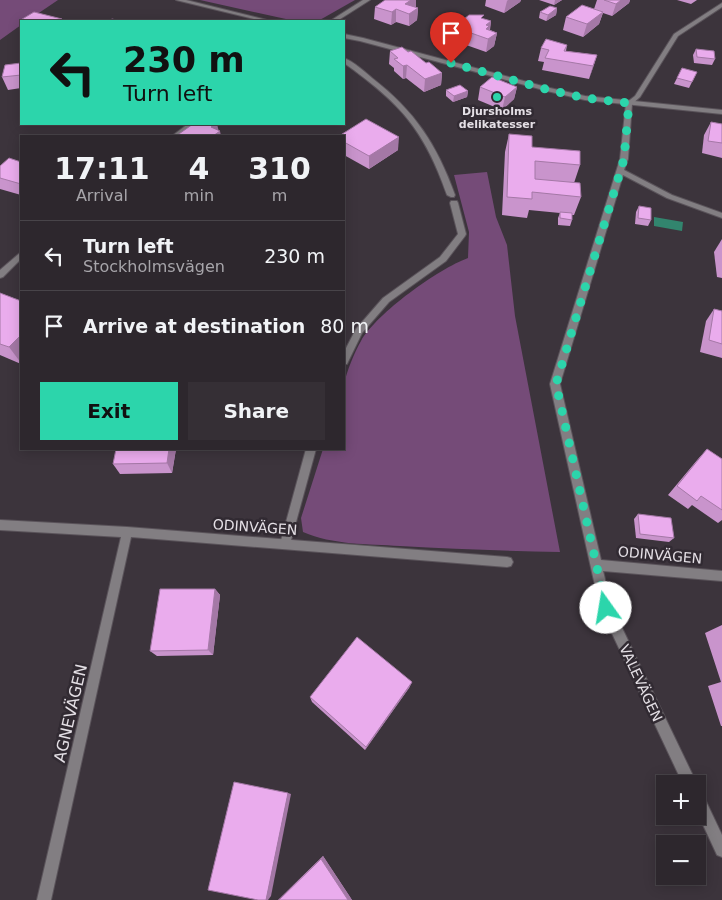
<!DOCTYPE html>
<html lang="en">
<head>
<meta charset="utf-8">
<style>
	body { margin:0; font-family:"DejaVu Sans",sans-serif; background:#352f35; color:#f1f3f6; height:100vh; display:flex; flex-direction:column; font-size:19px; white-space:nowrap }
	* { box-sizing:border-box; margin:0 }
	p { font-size:16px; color:#a7a5aa }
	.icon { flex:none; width:28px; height:28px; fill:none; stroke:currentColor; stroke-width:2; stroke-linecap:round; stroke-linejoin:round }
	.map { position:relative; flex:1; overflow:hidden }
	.details { position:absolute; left:20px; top:135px; width:325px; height:315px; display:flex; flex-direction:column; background:#2d272d; border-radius:0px; box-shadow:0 2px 12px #0003,0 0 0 1px #484449 }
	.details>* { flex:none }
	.top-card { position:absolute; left:20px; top:20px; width:325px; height:105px; border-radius:0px; box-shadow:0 2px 12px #0003,0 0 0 1px #484449; background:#2cd5ab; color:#111; overflow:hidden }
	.tools { position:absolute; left:656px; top:775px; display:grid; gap:10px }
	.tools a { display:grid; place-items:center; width:50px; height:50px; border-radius:0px; background:#2d272d; box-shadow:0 2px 12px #0003,0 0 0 1px #484449; font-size:25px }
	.pin { position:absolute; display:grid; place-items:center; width:42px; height:42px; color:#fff; margin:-51px -21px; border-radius:50% 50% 50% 0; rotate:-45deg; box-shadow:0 0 5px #0007 }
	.pin .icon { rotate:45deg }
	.me { position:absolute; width:55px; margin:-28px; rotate:347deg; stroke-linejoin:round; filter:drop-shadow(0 0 4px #0008) }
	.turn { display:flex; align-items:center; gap:18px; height:105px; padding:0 20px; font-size:22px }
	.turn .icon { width:65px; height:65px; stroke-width:2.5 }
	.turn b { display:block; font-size:35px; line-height:42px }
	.eta { display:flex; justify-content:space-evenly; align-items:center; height:85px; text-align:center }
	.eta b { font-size:30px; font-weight:700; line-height:35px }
	.cta { display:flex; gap:10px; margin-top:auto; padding:10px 20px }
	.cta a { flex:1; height:58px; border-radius:0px; background:#2cd5ab; color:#111; font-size:20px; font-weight:700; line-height:58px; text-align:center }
	.cta a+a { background:#352f35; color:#f1f3f6 }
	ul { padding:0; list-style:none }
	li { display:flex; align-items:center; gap:15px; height:70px; padding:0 20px; border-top:1px solid #484449 }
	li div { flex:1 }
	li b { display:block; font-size:19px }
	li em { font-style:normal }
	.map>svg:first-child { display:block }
</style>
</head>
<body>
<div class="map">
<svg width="722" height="900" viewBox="0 0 722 900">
	<rect width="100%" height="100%" fill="#3c343c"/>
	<g fill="#754b78">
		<path d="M0 0H58L27 21H21V25L0 40Z"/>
		<path d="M200 0H355L318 21H295Z"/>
		<path d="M487 172 496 217 507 245 515 316 560 552C507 551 454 549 400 546 368 544 333 545 303 532L301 518 323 449H344C344 429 340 402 344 384 347 371 354 353 361 341 377 313 438 269 468 258L469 232 454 175Z"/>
	</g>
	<path fill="#32856e" d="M654 217 683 222 682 231 654 226Z"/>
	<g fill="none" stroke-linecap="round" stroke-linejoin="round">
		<defs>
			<g id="service">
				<path d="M344 58C354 62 364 71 372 78 415 111 437 145 455 195L454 197H451L447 195C424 129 400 103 344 63Z"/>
				<path d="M451 201H457L458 203 466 234 465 236 446 261 389 302 362 333 347 364H344V352L356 329 383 298 440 257 458 234 450 203Z"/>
				<path d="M306 449H316L290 544 289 548 285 549 281 548 280 544Z"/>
			</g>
			<g id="minor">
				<path d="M363 0H370L337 21H330Z"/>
				<path d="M722 3V7L678 36 640 97 632 104 628 159 624 170 672 195 722 213V218L667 198 623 175 560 384 601 560 722 571V581L603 571 612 607 697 784H683L600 608 550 384 620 159 626 103 635 96 674 34Z"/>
				<path d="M188 124H195L179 136H172Z"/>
				<path d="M21 252V259L3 277 0 278V270Z"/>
				<path d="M0 520 127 527 507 557 511 558 513 562 511 566 507 567 131 537 51 900H37L121 537 0 530Z"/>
				<path d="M698 793 703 795 722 835V857L717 855 698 814Z"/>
			</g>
			<g id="tertiary">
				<path d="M176 0H186L271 21H262Z"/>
				<path d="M344 34 363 38 550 88 585 96 722 110V114L585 100 547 91 360 41 344 38Z"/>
			</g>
		</defs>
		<use href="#service" stroke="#5a535a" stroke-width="2"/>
		<use href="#minor" stroke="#5a535a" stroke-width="2"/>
		<use href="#tertiary" stroke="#5a535a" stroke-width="2"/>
		<use href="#service" fill="#827e82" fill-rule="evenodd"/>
		<use href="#minor" fill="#827e82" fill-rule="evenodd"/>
		<use href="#tertiary" fill="#827e82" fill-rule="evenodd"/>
	</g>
	<g fill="#c994cc">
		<path d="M416 0V7L418 8 417 20 409 26 396 22 391 25 374 19 375 7Z"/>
		<path d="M486 0H521L520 2 504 13 485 6Z"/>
		<path d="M539 0H562L554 5Z"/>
		<path d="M597 0H630L629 3 612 16 603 13 599 24 583 37 563 30 566 17 594 9Z"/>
		<path d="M677 0H697L691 4Z"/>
		<path d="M557 8 556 15 546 21 539 18 540 12Z"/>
		<path d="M483 19 491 21 490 30 497 33 494 46 486 52 452 40 454 27Z"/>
		<path d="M567 45 566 51 597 55 589 79 542 70 544 62 538 61 541 48Z"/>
		<path d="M696 49 715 59 712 65 694 63 693 55Z"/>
		<path d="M390 51 408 52 442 73 441 85 424 92 406 78 403 79 394 71V68L389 64Z"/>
		<path d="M21 63V88L8 90 2 77Z"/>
		<path d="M697 72 689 88 674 84 677 78Z"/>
		<path d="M480 87H517L514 99 502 110 478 100Z"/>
		<path d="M446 90 468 91 467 97 453 102 446 96Z"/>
		<path d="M711 122 722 124V158L702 153 704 135Z"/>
		<path d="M509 134 532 147 580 165 574 183 581 197 574 215H572V220L570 226 558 225V218L560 213 529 210 527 218 502 215 505 152Z"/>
		<path d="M344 136 398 150 369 169 344 155Z"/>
		<path d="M21 162V195L0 189V166Z"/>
		<path d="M639 206 651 220 648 226 635 224 636 212Z"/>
		<path d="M722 239V278L717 277 714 252Z"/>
		<path d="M0 293 21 301V364L0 355Z"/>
		<path d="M714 309 722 311V358L700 352 706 321Z"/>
		<path d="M176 449 172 473 120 474 113 464Z"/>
		<path d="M707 449 722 459V520L718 523 692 505 688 509 668 495 698 459Z"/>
		<path d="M638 514 674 538 669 542 636 538 634 519Z"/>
		<path d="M215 589 220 595 213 655 157 656 150 651Z"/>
		<path d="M722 625V726H721L708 686 721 682 705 633Z"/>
		<path d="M412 682 409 688 365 750 312 702 310 697Z"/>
		<path d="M323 856 352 900H278Z"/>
	</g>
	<g fill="#a478a6">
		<path d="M411 0H416V9L405 4Z"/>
		<path d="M508 0H521L520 2 504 13 507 1Z"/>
		<path d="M555 0H562L554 5Z"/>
		<path d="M621 0H630L629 3 612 16 616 4Z"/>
		<path d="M418 8 417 20 409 26V14Z"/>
		<path d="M557 8 556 15 546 21 548 15Z"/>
		<path d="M396 9V22L391 25 392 12Z"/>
		<path d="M603 12 599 24 583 37 587 24Z"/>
		<path d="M491 21 489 33 484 38 486 25Z"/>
		<path d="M497 33 494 46 486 52 488 39Z"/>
		<path d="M597 55 593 68 589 79 593 66Z"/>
		<path d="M407 65 406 78 403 79V66Z"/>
		<path d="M442 73 441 85 424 92 425 79Z"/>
		<path d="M517 87 514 99 502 110 505 97Z"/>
		<path d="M468 91 467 97 453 102 454 96Z"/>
		<path d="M216 124H217L219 132 220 131 221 136H213L211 127Z"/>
		<path d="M399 137 398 150 369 169V156Z"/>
		<path d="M21 335V363L9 347Z"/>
		<path d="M169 449H176L172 473 167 463Z"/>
		<path d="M215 589 220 595 213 655 208 650Z"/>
		<path d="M412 682 409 688 365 750 366 747Z"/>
		<path d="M288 793 291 794 271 896 268 900H266Z"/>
		<path d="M323 856 352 900H348L321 859Z"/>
	</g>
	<g fill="#eaaced" stroke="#a478a6">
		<path d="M385 0H411L405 4 418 8 409 14 396 9 392 12 375 7Z"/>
		<path d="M604 0H621L616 4Z"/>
		<path d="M582 5 603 12 587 24 566 17Z"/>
		<path d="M550 6 557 8 548 15 540 12Z"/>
		<path d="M34 12 62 19 59 21H19Z"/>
		<path d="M469 15H484L481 18 491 21 486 25 489 26 486 29 497 33 488 39 454 27Z"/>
		<path d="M112 19 120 21H109Z"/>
		<path d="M546 39 567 45 564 51 597 55 593 66 545 58 549 50 541 48Z"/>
		<path d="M402 47 408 52 411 51 426 63 429 62 442 73 425 79 407 65 403 66 394 59 398 58 390 51Z"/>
		<path d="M696 49 714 51 715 59 697 57Z"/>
		<path d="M21 63V75L2 77 5 65Z"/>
		<path d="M682 68 697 72 692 82 677 78Z"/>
		<path d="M492 77 517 87 505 97 480 87Z"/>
		<path d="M460 85 468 91 454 96 446 90Z"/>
		<path d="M366 119 399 137 369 156 344 142V136H339Z"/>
		<path d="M711 122 722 124V143L708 141Z"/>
		<path d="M193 124H216L211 127 220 131 213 136H176Z"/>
		<path d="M509 134 532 136V147L580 151V165L535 161V179L580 183 581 197 532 192V199L507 197Z"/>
		<path d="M9 158 21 162V184L0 178V166Z"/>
		<path d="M639 206 651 208V220L638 218Z"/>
		<path d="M560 212 572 213V220L560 218Z"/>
		<path d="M0 293 21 301V335L9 347 0 344Z"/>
		<path d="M714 309 722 311V344L709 340Z"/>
		<path d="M116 449H169L167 463 113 464Z"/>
		<path d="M707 449 722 459V510L701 496 697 501 677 486Z"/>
		<path d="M638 514 671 518 674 538 640 534Z"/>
		<path d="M160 589H215L208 650 150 651Z"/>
		<path d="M357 637 412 682 366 747 310 697Z"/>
		<path d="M234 782 288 793 266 900H258L208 890Z"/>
		<path d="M321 859 348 900H279Z"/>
	</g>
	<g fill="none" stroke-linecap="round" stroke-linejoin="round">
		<path stroke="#2cd5ab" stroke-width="9" stroke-dasharray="0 16.2" d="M451 63 549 90 585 98 629 103 624 159 556 384 606 608"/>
	</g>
	<circle fill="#2cd5ab" stroke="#312a32" stroke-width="2" cx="497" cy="97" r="5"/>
	<g text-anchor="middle" stroke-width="5" stroke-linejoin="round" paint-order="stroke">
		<g font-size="11" font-weight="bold" fill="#e4dfe5" stroke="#312a32">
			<text x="497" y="115">Djursholms<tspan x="497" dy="13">delikatesser</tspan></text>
		</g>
		<g font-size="14" fill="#e4dfe5" stroke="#312a32">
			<text transform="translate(255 527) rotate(4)" y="5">ODINVÄGEN</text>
			<text transform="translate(660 555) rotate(5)" y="5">ODINVÄGEN</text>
			<text transform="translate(641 683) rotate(65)" y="5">VALEVÄGEN</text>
		</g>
		<g font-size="16" fill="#e4dfe5" stroke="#312a32">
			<text transform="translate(70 713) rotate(-77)" y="6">AGNEVÄGEN</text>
		</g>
	</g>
</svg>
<div class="tools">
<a>+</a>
<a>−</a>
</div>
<div class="pin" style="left:451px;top:63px;background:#d93025"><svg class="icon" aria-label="arrive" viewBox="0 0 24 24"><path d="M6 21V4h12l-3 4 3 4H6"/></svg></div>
<svg class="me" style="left:606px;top:608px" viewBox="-20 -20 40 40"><circle r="19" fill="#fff"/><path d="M0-13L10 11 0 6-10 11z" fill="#2cd5ab"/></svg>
<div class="top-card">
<div class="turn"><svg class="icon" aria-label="left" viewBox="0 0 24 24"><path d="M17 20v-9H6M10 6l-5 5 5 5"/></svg><div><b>230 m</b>Turn left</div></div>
</div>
<section class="details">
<div class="eta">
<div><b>17:11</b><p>Arrival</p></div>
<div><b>4</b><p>min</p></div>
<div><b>310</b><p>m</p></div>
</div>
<ul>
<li><svg class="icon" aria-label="left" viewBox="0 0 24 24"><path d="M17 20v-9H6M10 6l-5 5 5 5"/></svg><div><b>Turn left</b><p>Stockholmsvägen</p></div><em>230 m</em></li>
<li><svg class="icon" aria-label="arrive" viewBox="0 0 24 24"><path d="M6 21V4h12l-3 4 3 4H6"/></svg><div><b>Arrive at destination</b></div><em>80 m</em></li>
</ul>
<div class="cta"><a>Exit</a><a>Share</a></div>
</section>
</div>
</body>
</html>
